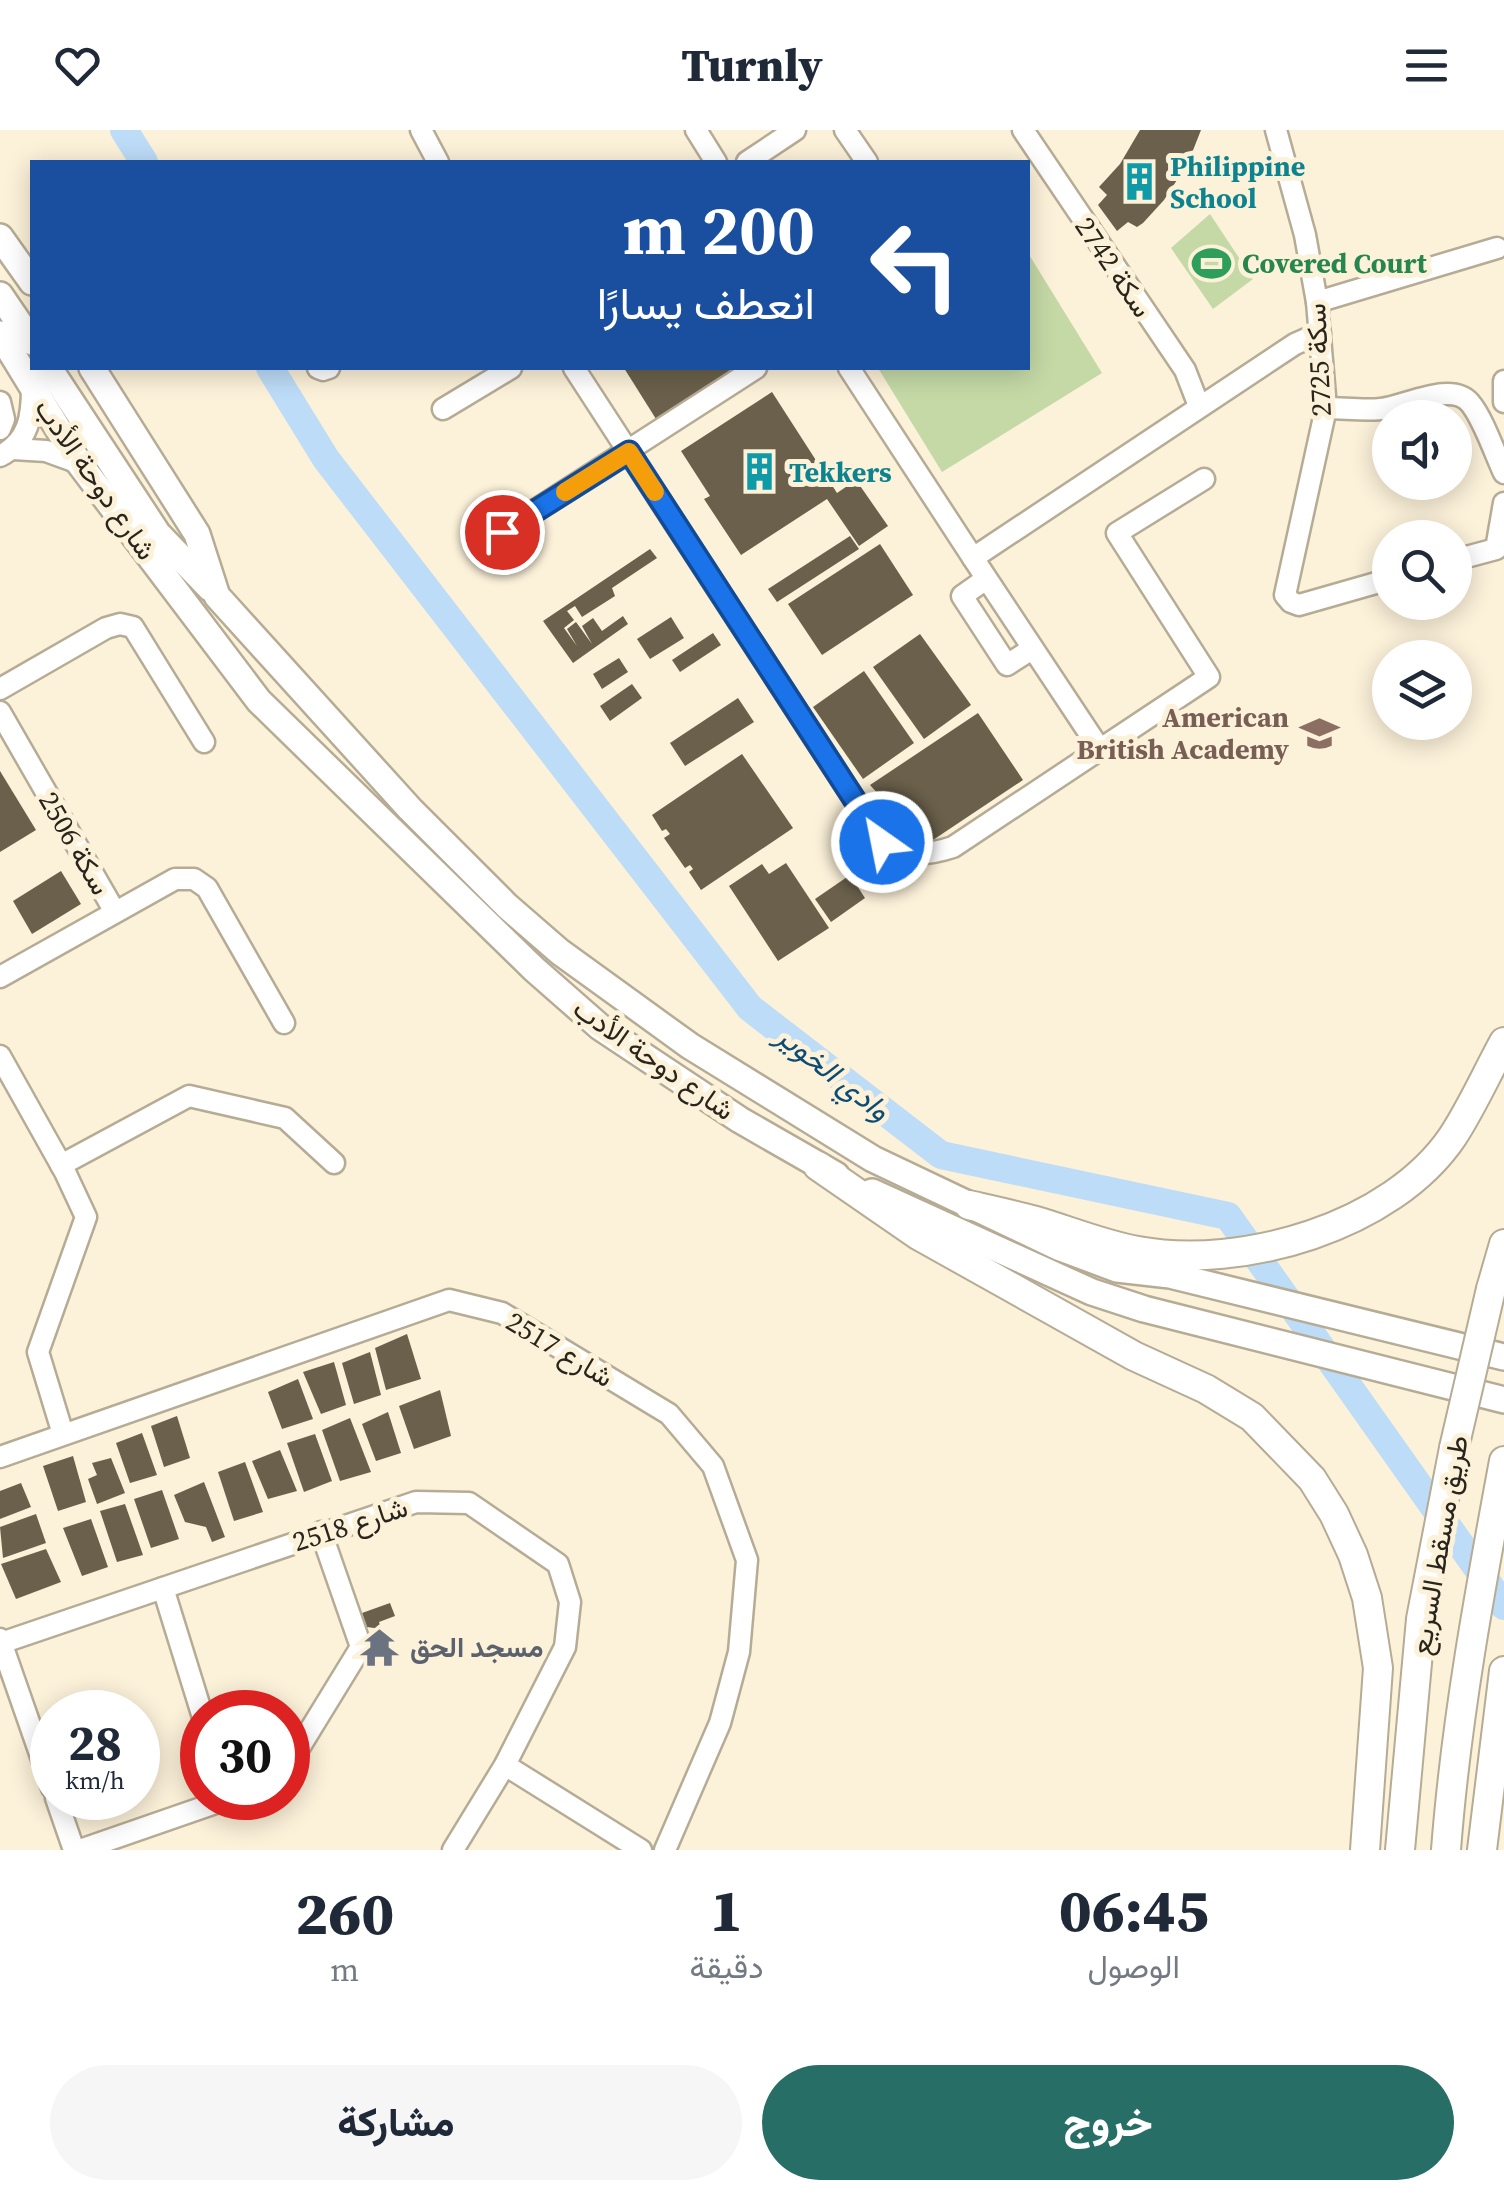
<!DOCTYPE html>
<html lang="ar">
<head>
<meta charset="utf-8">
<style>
	body { margin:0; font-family:"Source Serif 4",Vazirmatn,serif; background:#f6f6f7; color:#1f2937; direction:rtl; height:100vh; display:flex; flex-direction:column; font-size:38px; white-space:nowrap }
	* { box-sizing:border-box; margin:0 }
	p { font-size:32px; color:#747a83 }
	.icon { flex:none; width:55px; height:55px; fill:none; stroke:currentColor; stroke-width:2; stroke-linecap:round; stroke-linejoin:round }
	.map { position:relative; height:1720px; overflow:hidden; direction:ltr }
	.side { display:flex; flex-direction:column; background:#fff; flex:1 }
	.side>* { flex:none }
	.top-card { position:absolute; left:30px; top:30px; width:1000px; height:210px; border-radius:0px; box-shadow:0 5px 25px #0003; direction:rtl; background:#1a4fa0; color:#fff; overflow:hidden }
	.buttons { position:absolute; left:1372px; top:270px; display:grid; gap:20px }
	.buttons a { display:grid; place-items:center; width:100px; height:100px; border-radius:50%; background:#fff; box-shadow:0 5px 25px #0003; font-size:50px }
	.speed { position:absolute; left:30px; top:1560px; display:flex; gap:20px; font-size:50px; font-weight:700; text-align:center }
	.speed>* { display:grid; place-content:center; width:130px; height:130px; border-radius:50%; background:#fff; box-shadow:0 5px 25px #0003; line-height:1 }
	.speed small { font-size:25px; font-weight:400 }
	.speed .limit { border:15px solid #d22; background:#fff; color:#111 }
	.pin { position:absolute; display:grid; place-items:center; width:85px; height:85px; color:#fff; margin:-42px; border:5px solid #fff; border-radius:50%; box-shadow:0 2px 10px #0007 }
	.me { position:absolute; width:110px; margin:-55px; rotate:327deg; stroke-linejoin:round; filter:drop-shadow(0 0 8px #0008) }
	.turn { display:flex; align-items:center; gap:35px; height:210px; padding:0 50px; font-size:45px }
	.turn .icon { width:130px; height:130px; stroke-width:2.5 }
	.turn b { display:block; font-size:70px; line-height:85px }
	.eta { display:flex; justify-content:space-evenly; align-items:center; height:170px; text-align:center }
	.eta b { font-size:60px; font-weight:800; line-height:70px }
	.button { display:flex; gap:20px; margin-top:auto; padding:20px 50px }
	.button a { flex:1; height:115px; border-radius:60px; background:#276f66; color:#fff; font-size:40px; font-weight:800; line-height:115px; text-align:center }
	.button a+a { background:#f6f6f7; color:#1f2937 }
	header { display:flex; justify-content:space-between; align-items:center; height:130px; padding:0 50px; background:#fff; font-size:45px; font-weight:800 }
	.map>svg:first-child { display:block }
</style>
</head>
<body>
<header><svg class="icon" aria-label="menu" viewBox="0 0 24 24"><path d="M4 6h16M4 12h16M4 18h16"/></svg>Turnly<svg class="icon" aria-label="heart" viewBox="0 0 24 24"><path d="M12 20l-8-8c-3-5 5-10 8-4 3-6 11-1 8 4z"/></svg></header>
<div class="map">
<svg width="1504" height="1720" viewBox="0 0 1504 1720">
	<rect width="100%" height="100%" fill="#fcf1d9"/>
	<g fill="#c4d9a6">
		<path d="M1210 84 1253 149 1213 179 1171 118Z"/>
		<path d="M1028 123 1102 243 942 342 878 238H1028Z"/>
	</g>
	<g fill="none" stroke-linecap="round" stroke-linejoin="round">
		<g stroke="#bddcf7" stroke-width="28">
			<path d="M124 0 144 32"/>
			<path d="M270 238 326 329 750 878 941 1025 1228 1086 1504 1476"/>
		</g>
	</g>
	<g fill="#6a604b">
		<path d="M1140 0H1201L1188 33 1164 70 1143 93 1137 97 1128 92 1117 101 1098 75 1107 65 1099 57 1120 34Z"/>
		<path d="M624 238H737L656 289Z"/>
		<path d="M772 262 837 363 856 350 888 396 859 416 827 369 741 425 704 369 710 366 681 321Z"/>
		<path d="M850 406 859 419 777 472 768 459Z"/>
		<path d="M880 414 913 465 822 525 788 474Z"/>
		<path d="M650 419 657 428 612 458 615 466 582 487 575 476 567 481 574 490 564 498 577 516 567 499 576 492 592 514 582 496 593 488 602 501 623 486 628 494 573 533 543 491Z"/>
		<path d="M671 487 684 508 650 529 637 509Z"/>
		<path d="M713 503 721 515 680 542 672 530Z"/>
		<path d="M920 504 971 575 924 609 873 537Z"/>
		<path d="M619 528 628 542 602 559 593 544Z"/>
		<path d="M864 541 914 613 863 649 813 577Z"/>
		<path d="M632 554 642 568 610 591 600 576Z"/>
		<path d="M738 568 754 592 685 636 670 613Z"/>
		<path d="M978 583 1023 650 915 722 902 696 899 699 885 679 889 676 870 655Z"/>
		<path d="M742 624 793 698 701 760 689 742 693 739 690 735 685 738 664 708 670 704 666 699 662 701 652 685Z"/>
		<path d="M0 641 36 700 0 722Z"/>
		<path d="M786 733 829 798 778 831 729 756 762 734 769 744Z"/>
		<path d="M61 741 81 774 32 804 13 771Z"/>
		<path d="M850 745 865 768 831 792 815 769Z"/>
		<path d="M407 1204 421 1249 386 1260 375 1218Z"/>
		<path d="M370 1222 381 1265 354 1274 342 1233Z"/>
		<path d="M334 1232 346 1275 321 1284 303 1242Z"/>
		<path d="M298 1249 313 1289 282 1299 268 1262Z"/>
		<path d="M440 1260 451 1306 414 1319 399 1276Z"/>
		<path d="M388 1282 401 1323 376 1331 362 1294Z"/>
		<path d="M177 1286 190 1328 164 1337 151 1296Z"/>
		<path d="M350 1288 371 1342 340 1351 322 1300Z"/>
		<path d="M142 1303 157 1345 130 1353 116 1313Z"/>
		<path d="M315 1304 332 1351 304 1362 287 1313Z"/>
		<path d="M280 1320 297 1361 268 1369 252 1331Z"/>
		<path d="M73 1326 86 1372 58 1381 43 1336Z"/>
		<path d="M111 1328 125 1363 97 1374 88 1349 97 1345 92 1333Z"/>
		<path d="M245 1332 263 1382 234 1391 218 1342Z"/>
		<path d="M204 1352 225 1407 212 1412 206 1397 185 1392 174 1365Z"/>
		<path d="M21 1353 31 1377 0 1389V1361Z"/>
		<path d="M162 1360 179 1409 151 1418 134 1369Z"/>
		<path d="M125 1374 143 1425 117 1432 100 1381Z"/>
		<path d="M36 1384 46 1413 3 1428 0 1397Z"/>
		<path d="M91 1389 108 1437 82 1446 63 1398Z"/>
		<path d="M46 1419 61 1452 16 1469 1 1434Z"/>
		<path d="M390 1473 395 1486 379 1492 381 1499 367 1497 362 1483Z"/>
	</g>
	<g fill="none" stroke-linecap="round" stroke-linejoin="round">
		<defs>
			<g id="minor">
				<path d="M421 0 438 32"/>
				<path d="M696 0 716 32"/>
				<path d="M845 0 867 32"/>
				<path d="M1023 0 1185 240 1199 276"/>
				<path d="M1276 0 1305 105 1317 172 1326 278 1285 465 1291 472 1299 475 1390 449"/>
				<path d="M747 32 795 0"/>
				<path d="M1317 172 1497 118"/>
				<path d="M318 238 323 240 329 238"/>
				<path d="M574 238 882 712C907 726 926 726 953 717L1209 547 1117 403 1204 349"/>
				<path d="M849 238 973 428"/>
				<path d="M1504 251V272"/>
				<path d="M0 272 4 289 0 299"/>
				<path d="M1326 278C1344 278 1363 281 1381 279 1406 276 1452 251 1470 273 1483 288 1495 324 1504 343"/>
				<path d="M443 279 511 238"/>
				<path d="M13 319 46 321 79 333"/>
				<path d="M0 326C29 311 32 287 32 257"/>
				<path d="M503 401 756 238"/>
				<path d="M1455 430 1496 419 1504 373"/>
				<path d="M986 449 962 466 1007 535 1032 519"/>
				<path d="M0 559 106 498 120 494 133 497 204 612"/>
				<path d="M0 582 115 782"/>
				<path d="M1099 618 973 428 1295 214 1320 203"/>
				<path d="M0 847 175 749H194L207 758 284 893"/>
				<path d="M0 926 65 1042 86 1087 38 1222 63 1304"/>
				<path d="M61 1035 189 966 285 988 334 1033"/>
				<path d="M0 1327 449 1170 502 1183 669 1284 713 1336 747 1430 739 1522 720 1593 665 1720"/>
				<path d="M163 1458 202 1584"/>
				<path d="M0 1509 52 1658"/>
				<path d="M1 1513 416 1372 469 1373 558 1434 570 1472 565 1517 505 1635 453 1720"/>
				<path d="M505 1635 641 1720"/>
				<path d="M288 1636 361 1517 321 1402"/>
				<path d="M56 1668 74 1720"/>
				<path d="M80 1720 230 1668"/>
			</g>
			<g id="major">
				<path d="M0 107 32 152"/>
				<path d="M0 165 32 212"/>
				<path d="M0 204 79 333 259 571 534 839 600 897 740 990 836 1045"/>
				<path d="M49 238 158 404 210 458"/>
				<path d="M92 238 197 404 217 466 410 679 507 776 560 822 690 916 873 1029 1058 1117 1117 1139 1170 1145 1504 1227"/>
				<path d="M872 1062 1092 1162 1144 1179 1504 1270"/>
			</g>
			<g id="highway">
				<path d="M818 1036 918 1105 1134 1226 1206 1259 1252 1287 1312 1349 1334 1384 1353 1425 1367 1468 1378 1538 1365 1720"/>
				<path d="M969 1075C991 1080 1014 1085 1036 1091 1070 1101 1103 1115 1138 1121 1242 1140 1392 1097 1453 1006 1472 977 1487 943 1504 912"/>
				<path d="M1491 1159 1504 1114"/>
				<path d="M1400 1720 1421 1489 1454 1318"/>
				<path d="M1446 1720C1456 1589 1480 1460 1504 1331"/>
				<path d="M1482 1720 1504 1541"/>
			</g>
		</defs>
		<use href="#minor" stroke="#b6ab94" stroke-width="25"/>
		<use href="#major" stroke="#b6ab94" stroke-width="30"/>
		<use href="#highway" stroke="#b6ab94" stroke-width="32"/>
		<use href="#minor" stroke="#fff" stroke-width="20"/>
		<use href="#major" stroke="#fff" stroke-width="25"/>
		<use href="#highway" stroke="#fff" stroke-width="28"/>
		<defs>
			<path id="highway-bridge" d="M1454 1318 1491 1159"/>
		</defs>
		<use href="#highway-bridge" stroke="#b6ab94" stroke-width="32" stroke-linecap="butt"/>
		<use href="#highway-bridge" stroke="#fff" stroke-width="28"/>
	</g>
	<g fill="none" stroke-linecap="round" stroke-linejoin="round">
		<defs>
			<path id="route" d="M502 402 629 322 882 712"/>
		</defs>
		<use href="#route" stroke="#114b97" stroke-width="25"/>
		<use href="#route" stroke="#1a73e8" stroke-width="18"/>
		<path stroke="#f59e0b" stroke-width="18" d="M565 362 629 322 655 362"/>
	</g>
	<defs>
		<symbol id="building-bare" viewBox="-9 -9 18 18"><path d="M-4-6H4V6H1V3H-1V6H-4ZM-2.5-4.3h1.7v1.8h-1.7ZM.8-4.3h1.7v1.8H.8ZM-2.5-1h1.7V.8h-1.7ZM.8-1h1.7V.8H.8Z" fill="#0f9aa8" stroke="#fcf1d9" stroke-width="2.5" paint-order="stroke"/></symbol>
		<symbol id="stadium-bare" viewBox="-9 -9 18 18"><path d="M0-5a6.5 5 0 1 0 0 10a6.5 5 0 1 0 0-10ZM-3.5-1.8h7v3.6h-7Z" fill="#2e9e5b" stroke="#fcf1d9" stroke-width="2.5" paint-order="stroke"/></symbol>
		<symbol id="school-bare" viewBox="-9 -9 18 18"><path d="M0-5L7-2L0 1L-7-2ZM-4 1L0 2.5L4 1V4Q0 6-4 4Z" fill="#8d6e63" stroke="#fcf1d9" stroke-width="2.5" paint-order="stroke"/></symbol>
		<symbol id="temple-bare" viewBox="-9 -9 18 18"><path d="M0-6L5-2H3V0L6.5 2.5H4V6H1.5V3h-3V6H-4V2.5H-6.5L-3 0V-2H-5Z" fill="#6b7280" stroke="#fcf1d9" stroke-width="2.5" paint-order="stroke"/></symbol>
	</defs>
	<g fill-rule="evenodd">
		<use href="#building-bare" x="1112" y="24" width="55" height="55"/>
		<use href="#stadium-bare" x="1184" y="106" width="55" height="55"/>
		<use href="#building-bare" x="732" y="314" width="55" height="55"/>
		<use href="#school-bare" x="1292" y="576" width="55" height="55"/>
		<use href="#temple-bare" x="352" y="1490" width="55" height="55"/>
	</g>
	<g text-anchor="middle" stroke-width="10" stroke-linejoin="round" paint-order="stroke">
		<g font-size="28" font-weight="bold" fill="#0d838f" stroke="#fcf1d9" text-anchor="start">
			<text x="1170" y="46">Philippine<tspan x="1170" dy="32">School</tspan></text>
			<text x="789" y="352">Tekkers</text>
		</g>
		<g font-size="28" font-weight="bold" fill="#27864d" stroke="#fcf1d9" text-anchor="start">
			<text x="1242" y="143">Covered Court</text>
		</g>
		<g font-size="28" fill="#2a251c" stroke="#fcf1d9">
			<text transform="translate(1114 137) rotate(56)" y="10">سكة 2742</text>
			<text transform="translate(1318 230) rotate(-93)" y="10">سكة 2725</text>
			<text transform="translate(96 349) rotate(55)" y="10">شارع دوحة الأدب</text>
			<text transform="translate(75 713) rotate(60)" y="10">سكة 2506</text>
			<text transform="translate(654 929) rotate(35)" y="10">شارع دوحة الأدب</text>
			<text transform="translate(560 1219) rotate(31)" y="10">2517 شارع</text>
			<text transform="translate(350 1394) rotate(-18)" y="10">2518 شارع</text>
			<text transform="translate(1439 1415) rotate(-80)" y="10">طريق مسقط السريع</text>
		</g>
		<g font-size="28" font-weight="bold" fill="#785e54" stroke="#fcf1d9" text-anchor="end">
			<text x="1289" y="597">American<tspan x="1289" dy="32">British Academy</tspan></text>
		</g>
		<g font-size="28" font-weight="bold" fill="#5b616d" stroke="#fcf1d9" text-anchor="start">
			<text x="410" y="1527">مسجد الحق</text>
		</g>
		<g font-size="30" font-style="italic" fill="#0d4b74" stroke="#fcf1d9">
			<text transform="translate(833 943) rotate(38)" y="10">وادي الخوير</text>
		</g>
	</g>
</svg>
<div class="buttons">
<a><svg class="icon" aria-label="sound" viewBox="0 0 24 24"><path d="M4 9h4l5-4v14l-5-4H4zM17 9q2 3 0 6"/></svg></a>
<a><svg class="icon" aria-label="search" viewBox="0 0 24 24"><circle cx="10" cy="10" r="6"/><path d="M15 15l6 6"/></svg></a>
<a><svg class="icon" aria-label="layers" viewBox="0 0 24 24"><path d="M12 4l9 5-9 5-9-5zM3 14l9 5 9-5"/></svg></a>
</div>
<div class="speed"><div>28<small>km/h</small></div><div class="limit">30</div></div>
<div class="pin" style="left:502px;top:402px;background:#d93025"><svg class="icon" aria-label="arrive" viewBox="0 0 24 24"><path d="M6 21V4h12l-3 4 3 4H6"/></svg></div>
<svg class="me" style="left:882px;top:712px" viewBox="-20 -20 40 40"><circle r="17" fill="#1a73e8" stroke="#fff" stroke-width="3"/><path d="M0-11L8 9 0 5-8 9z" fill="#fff"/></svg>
<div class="top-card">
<div class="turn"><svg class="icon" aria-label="left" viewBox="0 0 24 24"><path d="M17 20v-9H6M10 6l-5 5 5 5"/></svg><div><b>200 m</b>انعطف يسارًا</div></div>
</div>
</div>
<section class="side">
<div class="eta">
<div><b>06:45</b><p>الوصول</p></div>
<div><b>1</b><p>دقيقة</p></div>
<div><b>260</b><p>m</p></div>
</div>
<div class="button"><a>خروج</a><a>مشاركة</a></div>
</section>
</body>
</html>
